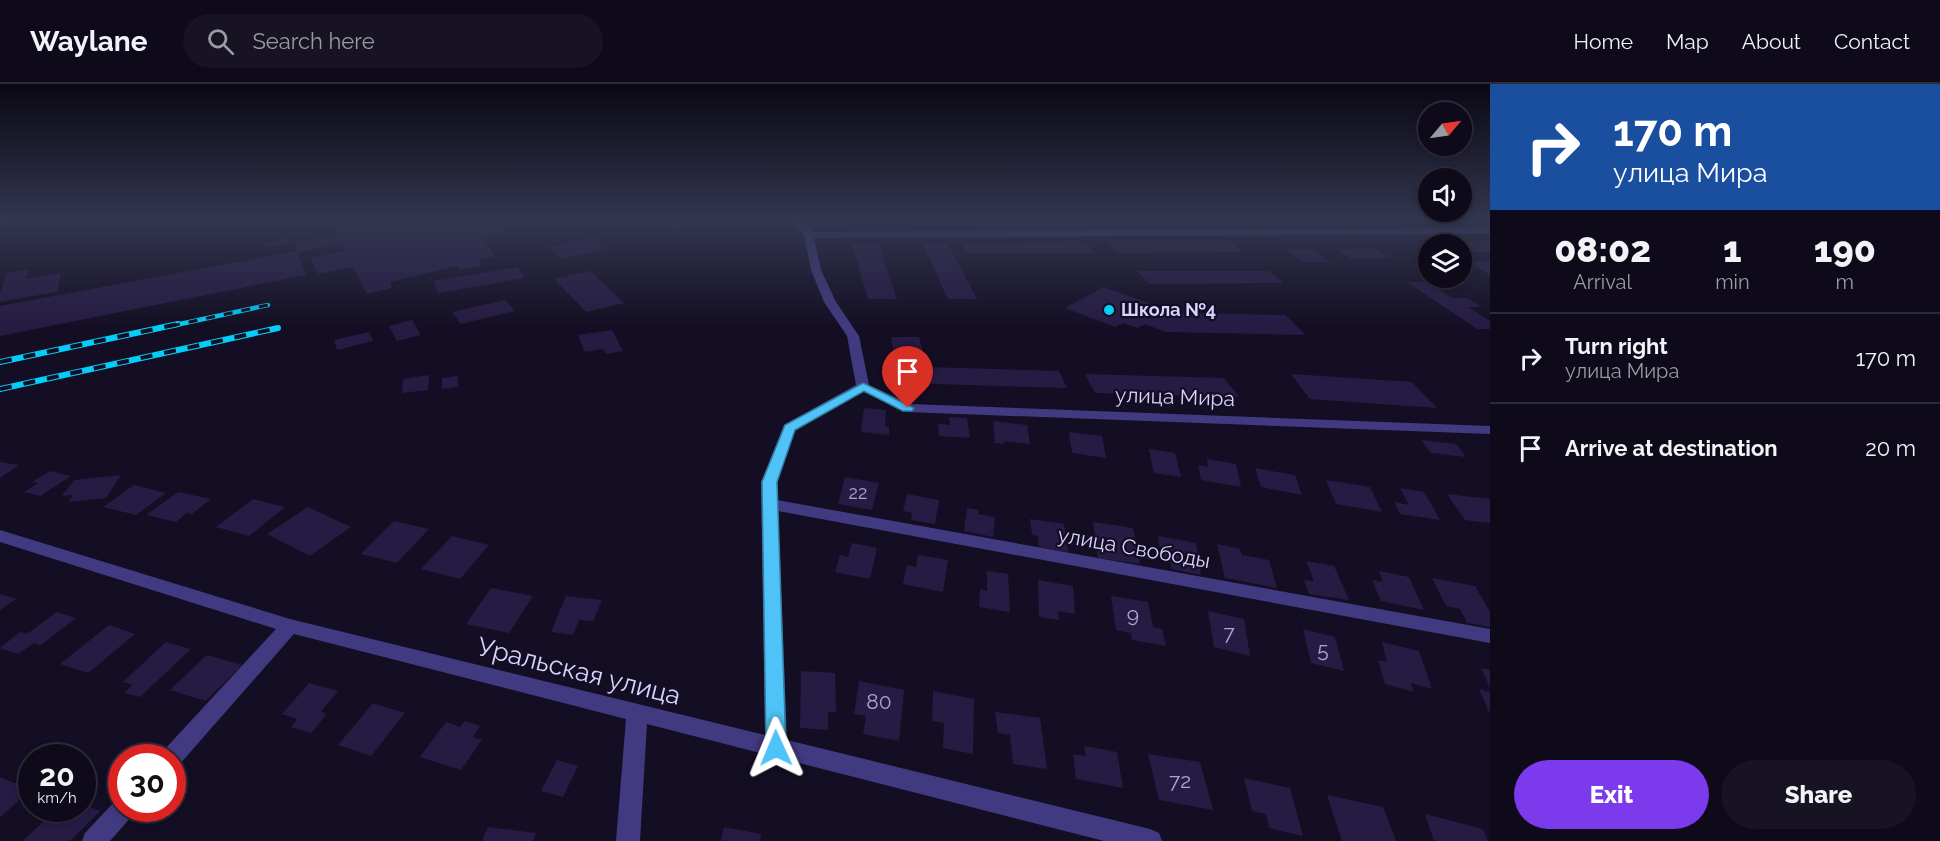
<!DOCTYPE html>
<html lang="en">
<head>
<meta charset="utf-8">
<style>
	body { margin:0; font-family:Raleway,sans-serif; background:#171323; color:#f1f3f6; height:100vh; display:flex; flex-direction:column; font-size:22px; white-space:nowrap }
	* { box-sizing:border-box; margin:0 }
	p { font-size:20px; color:#9b9aa2 }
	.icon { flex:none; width:33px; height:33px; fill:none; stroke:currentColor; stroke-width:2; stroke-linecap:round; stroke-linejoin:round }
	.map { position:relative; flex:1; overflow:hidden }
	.details { display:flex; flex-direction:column; background:#0e0a1a; width:450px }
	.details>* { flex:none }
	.banner { background:#1a4fa0; color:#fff; overflow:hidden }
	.needle { width:39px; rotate:61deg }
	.controls { position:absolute; left:1418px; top:18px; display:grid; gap:12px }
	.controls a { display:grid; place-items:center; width:54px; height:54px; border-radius:50%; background:#0e0a1a; box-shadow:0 3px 9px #0003,0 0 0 2px #2e2b39; font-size:30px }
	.speed { position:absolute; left:18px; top:660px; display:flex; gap:12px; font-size:30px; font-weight:700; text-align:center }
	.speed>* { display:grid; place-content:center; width:78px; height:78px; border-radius:50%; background:#0e0a1a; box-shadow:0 3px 9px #0003,0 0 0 2px #2e2b39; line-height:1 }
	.speed small { font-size:15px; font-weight:400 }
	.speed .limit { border:9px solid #d22; background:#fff; color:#111 }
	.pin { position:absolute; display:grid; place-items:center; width:51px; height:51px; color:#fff; margin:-62px -26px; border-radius:50% 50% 50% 0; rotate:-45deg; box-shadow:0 0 6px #0007 }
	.pin .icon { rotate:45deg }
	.me { position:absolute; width:66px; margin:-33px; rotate:359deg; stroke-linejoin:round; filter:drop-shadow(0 0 4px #0008) }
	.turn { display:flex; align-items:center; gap:21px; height:126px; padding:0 24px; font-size:27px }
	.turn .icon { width:78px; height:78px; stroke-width:2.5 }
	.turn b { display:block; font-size:42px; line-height:51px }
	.eta { display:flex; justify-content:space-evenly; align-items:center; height:102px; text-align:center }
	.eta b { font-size:36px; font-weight:800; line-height:42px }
	.cta { display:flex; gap:12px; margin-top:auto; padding:12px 24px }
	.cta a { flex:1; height:69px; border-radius:36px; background:#7c3aed; color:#fff; font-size:24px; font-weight:800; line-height:69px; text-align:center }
	.cta a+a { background:#171323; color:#f1f3f6 }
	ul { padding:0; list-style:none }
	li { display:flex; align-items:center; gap:18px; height:90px; padding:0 24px; border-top:2px solid #2e2b39 }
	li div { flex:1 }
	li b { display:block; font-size:22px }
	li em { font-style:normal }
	header { display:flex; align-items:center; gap:36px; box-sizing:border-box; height:84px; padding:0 30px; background:#0e0a1a; border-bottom:2px solid #2e2b39 }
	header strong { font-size:28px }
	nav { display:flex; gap:33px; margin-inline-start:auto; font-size:21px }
	.search { width:420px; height:54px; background:#171323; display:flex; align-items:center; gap:15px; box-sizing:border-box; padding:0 21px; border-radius:33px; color:#9b9aa2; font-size:22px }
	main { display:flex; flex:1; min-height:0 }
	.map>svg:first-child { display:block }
</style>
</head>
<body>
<header>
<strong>Waylane</strong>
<div class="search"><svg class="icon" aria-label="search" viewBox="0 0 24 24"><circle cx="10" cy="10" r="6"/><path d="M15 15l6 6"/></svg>Search here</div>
<nav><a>Home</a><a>Map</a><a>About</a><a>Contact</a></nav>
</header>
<main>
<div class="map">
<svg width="1490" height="757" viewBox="0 0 1490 757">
	<rect width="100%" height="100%" fill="#130e23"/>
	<g fill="#261b43">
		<path d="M329 137H465L467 140 496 137 502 142 527 137 542 138 506 145 504 147 507 151 483 155 495 173 479 176 482 182 460 186 457 182 390 198 392 204 367 210 353 183 318 190 310 174 345 167 340 160 297 168 306 191 0 252V222L297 167 293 159 335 152Z"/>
		<path d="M680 137H745V138L720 144 713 139 673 147 664 140Z"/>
		<path d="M592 154 605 165 561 175 549 163Z"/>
		<path d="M288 155 289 159 264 164 263 159Z"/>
		<path d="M1085 158 1094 169H967L961 159Z"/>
		<path d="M1107 158H1231L1243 168 1117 169Z"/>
		<path d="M1432 158H1490V168H1461V160H1436Z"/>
		<path d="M852 160H878L897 215H868Z"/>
		<path d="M923 160H948L977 215H948Z"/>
		<path d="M1375 164 1391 174 1352 175 1336 165Z"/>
		<path d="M1285 165H1310L1330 178H1304Z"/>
		<path d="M1465 177H1490V191Z"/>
		<path d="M518 183 524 194 438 209 434 197Z"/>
		<path d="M28 186 25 195 61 189 57 208 0 218V209L7 189Z"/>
		<path d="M590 187 624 219 586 228 554 195Z"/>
		<path d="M1137 187H1268L1284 199 1149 200Z"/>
		<path d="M1407 198H1429L1452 214H1467L1482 223H1468L1490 237V245H1477Z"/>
		<path d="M1104 203 1156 222 1146 228 1285 231 1306 251 1166 248 1145 240 1138 244 1123 239 1115 243 1065 224Z"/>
		<path d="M505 216 515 227 461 240 452 228Z"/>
		<path d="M412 236 421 251 397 257 389 242Z"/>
		<path d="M612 246 623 267 606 270 603 265 585 268 578 251Z"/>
		<path d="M369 248 373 257 337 266 334 256Z"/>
		<path d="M891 253H919L927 283 1059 287 1067 304 900 299Z"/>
		<path d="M1085 290 1224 294 1239 313 1095 309Z"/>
		<path d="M1291 290 1412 298 1437 324 1310 315Z"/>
		<path d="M429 291 428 306 402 309 403 295Z"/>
		<path d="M458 292V303L442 305V294Z"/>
		<path d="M864 324 886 326 885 342 889 343V351L861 348Z"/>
		<path d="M949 333 967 334 970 354 939 352 938 340 950 341Z"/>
		<path d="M993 337 1027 341 1030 360 1003 357 1004 360 995 359Z"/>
		<path d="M1069 348 1102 352 1106 374 1072 369Z"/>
		<path d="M1421 356 1456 360 1466 373 1431 369Z"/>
		<path d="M1149 365 1175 369 1181 393 1154 389Z"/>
		<path d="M1207 375 1236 380 1241 403 1201 396 1198 381 1208 383Z"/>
		<path d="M0 378 19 381 0 394Z"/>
		<path d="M1255 384 1295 391 1302 411 1261 403Z"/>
		<path d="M50 387 71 392 40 412 24 408 38 399 32 398Z"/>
		<path d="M121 391 106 414 68 418 73 411 62 412 74 396Z"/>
		<path d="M845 393 879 399 872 426 838 420Z"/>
		<path d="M1326 396 1370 403 1382 428 1336 420Z"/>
		<path d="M134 401 166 409 136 431 103 423Z"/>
		<path d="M1400 404 1424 408 1440 436 1400 430 1394 418 1409 421Z"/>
		<path d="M178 408 211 415 192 430 187 429 176 438 146 431Z"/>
		<path d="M907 410 939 416 935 440 911 436 912 429 903 427Z"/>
		<path d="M1447 410 1490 415V439L1465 436Z"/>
		<path d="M253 415 285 423 249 452 216 443Z"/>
		<path d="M308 423 351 443 310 472 267 450Z"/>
		<path d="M967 424 979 426 978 430 995 433 993 453 964 447Z"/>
		<path d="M1030 435 1064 440 1068 468 1039 463 1038 452 1032 451Z"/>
		<path d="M394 437 429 445 397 479 361 470Z"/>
		<path d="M1093 438 1133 444 1140 480 1098 474Z"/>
		<path d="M452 452 489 461 460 495 421 485Z"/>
		<path d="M1158 452 1196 459 1201 491 1171 485 1170 476 1161 474Z"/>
		<path d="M852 459 877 464 870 495 835 488 840 471 848 473Z"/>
		<path d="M1217 460 1240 465 1242 471 1269 476 1277 504 1225 494Z"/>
		<path d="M918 471 948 476 943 508 903 500 907 481 916 483Z"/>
		<path d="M1306 477 1334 482 1349 516 1309 510 1304 496 1314 497Z"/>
		<path d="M987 487 1008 490 1010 528 979 523 980 505 987 507Z"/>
		<path d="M1379 487 1409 493 1424 526 1381 517 1372 496 1383 498Z"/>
		<path d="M1432 494 1475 502 1490 528V543L1467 539 1460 525 1446 522Z"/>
		<path d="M1038 496 1073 502 1075 530 1058 527 1059 536 1039 533Z"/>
		<path d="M491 504 533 512 509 549 466 540Z"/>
		<path d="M0 510 16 515 0 526Z"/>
		<path d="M566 512 602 516 593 537 579 536 573 551 551 548Z"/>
		<path d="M1111 512 1148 518 1153 543 1162 545 1166 562 1132 556 1131 549 1116 546Z"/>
		<path d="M1208 527 1244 535 1250 572 1214 563Z"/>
		<path d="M57 528 76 534 41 561 34 559 18 570 0 564 20 548 27 550Z"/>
		<path d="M109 541 135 550 88 589 60 580Z"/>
		<path d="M1303 545 1335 553 1344 587 1311 579Z"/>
		<path d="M166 558 191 565 140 613 124 609 133 601 123 598Z"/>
		<path d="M1382 558 1419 567 1432 605 1411 599 1414 608 1385 600 1378 576 1387 578Z"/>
		<path d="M207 571 242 581 206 617 170 606Z"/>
		<path d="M1481 584 1490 586V604Z"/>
		<path d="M801 587 835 589 836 628H828V646L800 644Z"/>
		<path d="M859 597 904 606 899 657 863 650 866 632 854 630Z"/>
		<path d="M309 599 338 607 321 627 326 631 311 649 291 643 297 635 282 630Z"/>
		<path d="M1479 605 1490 608V630Z"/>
		<path d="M933 607 974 615 973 670 943 664 944 639 932 637Z"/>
		<path d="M373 619 405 629 371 672 338 661Z"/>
		<path d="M995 628 1040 634 1047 685 1013 680 1010 651 998 649Z"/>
		<path d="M465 637 480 642 473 653 482 656 461 686 420 673 446 638 460 643Z"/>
		<path d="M1084 662 1117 668 1123 704 1076 695 1073 670 1086 672Z"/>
		<path d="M1148 670 1200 678 1213 726 1159 716Z"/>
		<path d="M557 676 578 682 563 713 541 707Z"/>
		<path d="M0 693 31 706 0 733Z"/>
		<path d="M1244 694 1290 704 1303 752 1269 744 1266 730 1252 727Z"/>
		<path d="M1327 711 1383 723 1396 757H1342Z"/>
		<path d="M82 720 100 727 70 757H23L57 724H82Z"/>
		<path d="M1425 730 1483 745 1488 757H1434Z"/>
		<path d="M488 743 536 749 533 757H482Z"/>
		<path d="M724 743 761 750 760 757H721Z"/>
	</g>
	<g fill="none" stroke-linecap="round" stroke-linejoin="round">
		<g fill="#423a81" fill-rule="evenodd">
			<path d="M0 137H13L0 141Z"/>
			<path d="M792 137H802L812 148 1490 144V150L814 154 821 186 836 218 859 252 869 301 910 320 1490 342V350L908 328 863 308 795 346 777 398V416L1490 545V559L778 427 787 656 1150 745 1159 749 1162 757H1104L647 640 640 757H616L626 635 294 550 179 681 172 683V674H160L163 667 276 545 0 458V446L290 535 765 651 761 398 784 341 856 301 847 252 824 218 811 186 804 151Z"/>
			<path d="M122 714V724H135L132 732 110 757H82L85 749 116 716Z"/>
		</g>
		<defs>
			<path id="rail-far1" d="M171 242 268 221"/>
			<g id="rail">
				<path d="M0 278 178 240"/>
				<path d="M0 305 278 244"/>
			</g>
		</defs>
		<use href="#rail-far1" stroke="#04cdf7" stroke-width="4.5"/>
		<use href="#rail" stroke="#04cdf7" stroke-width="6"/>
		<use href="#rail-far1" stroke="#130e23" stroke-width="3" stroke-dasharray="9" stroke-linecap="butt"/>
		<use href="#rail" stroke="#130e23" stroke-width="4" stroke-dasharray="12" stroke-linecap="butt"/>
	</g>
	<linearGradient id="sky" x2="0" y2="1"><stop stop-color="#0a0813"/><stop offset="0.56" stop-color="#333650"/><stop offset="1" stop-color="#333650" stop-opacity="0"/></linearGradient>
	<rect width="1490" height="243" fill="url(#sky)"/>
	<path fill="#4fc3f7" stroke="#337fa1" stroke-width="1.5" d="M863 299 914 324 912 327H903L864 307 795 346 777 398 786 664 783 670 776 672 769 670 766 664 762 398 785 341Z"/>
	<circle fill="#04cdf7" stroke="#130e23" stroke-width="2" cx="1109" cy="226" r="6"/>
	<g text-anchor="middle" stroke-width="4.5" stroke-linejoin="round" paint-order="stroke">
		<g font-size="18" font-weight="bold" fill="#d9d1fe" stroke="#130e23" text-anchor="start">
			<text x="1121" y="232">Школа №4</text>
		</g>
		<g font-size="18" fill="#aca4cf">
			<text x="858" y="415">22</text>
		</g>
		<g font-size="21" fill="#d9d1fe" stroke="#130e23">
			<text transform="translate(1175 313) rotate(2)" y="7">улица Мира</text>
			<text transform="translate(1134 464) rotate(10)" y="7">улица Свободы</text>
		</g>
		<g font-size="21" fill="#aca4cf">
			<text x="1133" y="538">9</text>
			<text x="1229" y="556">7</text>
			<text x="1323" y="573">5</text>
			<text x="879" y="625">80</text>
			<text x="1180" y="704">72</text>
		</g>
		<g font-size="26" fill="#d9d1fe" stroke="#130e23">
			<text transform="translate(579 587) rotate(14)" y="9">Уральская улица</text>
		</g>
	</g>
</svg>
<div class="controls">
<a><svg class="needle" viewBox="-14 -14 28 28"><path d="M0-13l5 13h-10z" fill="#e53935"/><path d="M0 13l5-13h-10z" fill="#9b9aa2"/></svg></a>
<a><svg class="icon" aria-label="sound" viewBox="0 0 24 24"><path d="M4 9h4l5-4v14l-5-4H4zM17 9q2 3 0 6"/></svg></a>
<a><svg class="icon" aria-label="layers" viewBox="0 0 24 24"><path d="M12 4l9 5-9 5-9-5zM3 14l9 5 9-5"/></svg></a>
</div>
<div class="speed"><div>20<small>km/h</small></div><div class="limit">30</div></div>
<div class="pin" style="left:908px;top:324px;background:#d93025"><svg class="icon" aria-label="arrive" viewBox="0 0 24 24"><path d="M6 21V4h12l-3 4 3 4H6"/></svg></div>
<svg class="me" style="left:776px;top:664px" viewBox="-20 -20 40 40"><path d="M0-17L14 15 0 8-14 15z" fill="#4fc3f7" stroke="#fff" stroke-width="4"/></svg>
</div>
<section class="details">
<div class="banner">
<div class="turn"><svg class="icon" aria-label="right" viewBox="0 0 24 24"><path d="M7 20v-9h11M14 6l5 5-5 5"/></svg><div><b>170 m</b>улица Мира</div></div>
</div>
<div class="eta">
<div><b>08:02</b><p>Arrival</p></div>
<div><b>1</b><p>min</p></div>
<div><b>190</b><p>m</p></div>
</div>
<ul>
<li><svg class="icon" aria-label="right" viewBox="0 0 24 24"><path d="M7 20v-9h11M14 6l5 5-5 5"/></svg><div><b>Turn right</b><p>улица Мира</p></div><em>170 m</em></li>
<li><svg class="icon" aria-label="arrive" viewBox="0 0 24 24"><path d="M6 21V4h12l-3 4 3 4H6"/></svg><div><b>Arrive at destination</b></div><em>20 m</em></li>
</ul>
<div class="cta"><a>Exit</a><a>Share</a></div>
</section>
</main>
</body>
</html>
